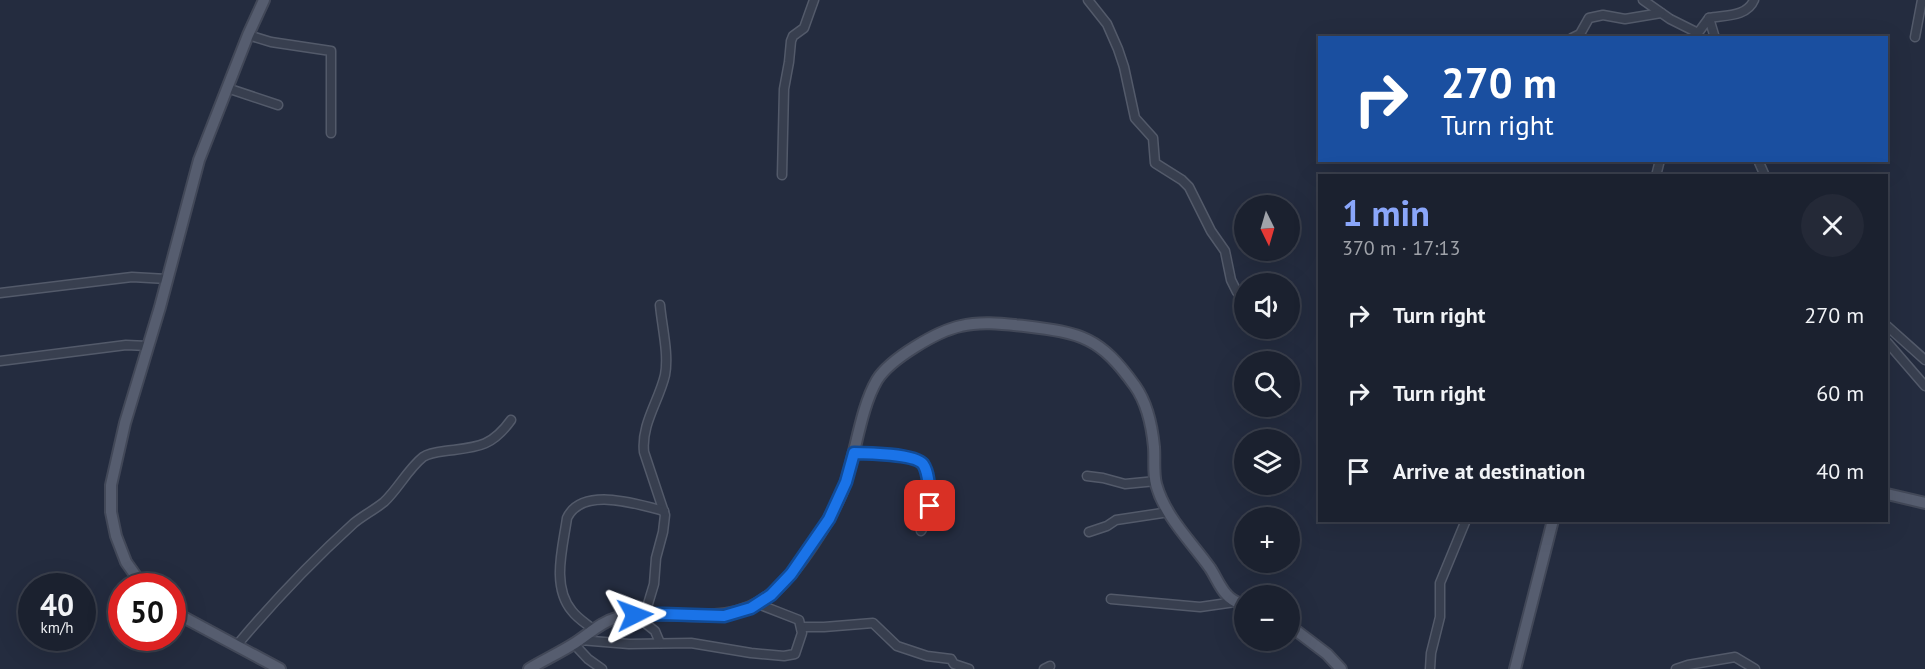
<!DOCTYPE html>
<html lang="en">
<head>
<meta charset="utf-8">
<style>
	body { margin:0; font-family:"PT Sans",sans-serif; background:#242937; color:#f1f3f6; height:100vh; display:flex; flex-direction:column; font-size:22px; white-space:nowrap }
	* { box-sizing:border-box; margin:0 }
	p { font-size:20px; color:#a0a3aa }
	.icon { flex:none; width:33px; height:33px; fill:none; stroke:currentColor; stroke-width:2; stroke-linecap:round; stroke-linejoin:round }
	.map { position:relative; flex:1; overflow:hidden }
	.side { position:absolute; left:1318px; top:174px; width:570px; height:348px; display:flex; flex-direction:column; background:#1b212f; border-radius:0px; box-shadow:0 6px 24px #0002,0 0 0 2px #393e4b }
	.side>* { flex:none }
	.guide { position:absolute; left:1318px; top:36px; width:570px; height:126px; border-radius:0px; box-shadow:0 6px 24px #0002,0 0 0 2px #393e4b; background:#1a4fa0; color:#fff; overflow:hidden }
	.needle { width:39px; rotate:175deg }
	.tools { position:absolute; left:1234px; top:195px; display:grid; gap:12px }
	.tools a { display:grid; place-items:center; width:66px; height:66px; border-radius:50%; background:#1b212f; box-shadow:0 6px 24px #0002,0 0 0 2px #393e4b; font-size:30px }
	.speed { position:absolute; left:18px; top:573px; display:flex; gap:12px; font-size:30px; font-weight:700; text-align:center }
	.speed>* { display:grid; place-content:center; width:78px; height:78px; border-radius:50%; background:#1b212f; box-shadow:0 6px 24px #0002,0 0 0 2px #393e4b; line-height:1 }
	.speed small { font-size:15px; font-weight:400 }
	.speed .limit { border:9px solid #d22; background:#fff; color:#111 }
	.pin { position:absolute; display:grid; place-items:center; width:51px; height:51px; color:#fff; margin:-26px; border-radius:12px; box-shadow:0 3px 9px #0006 }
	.me { position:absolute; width:66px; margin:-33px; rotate:87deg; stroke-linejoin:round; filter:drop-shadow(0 0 4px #0008) }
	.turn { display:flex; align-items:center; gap:21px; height:126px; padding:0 24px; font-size:27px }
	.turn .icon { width:78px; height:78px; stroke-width:2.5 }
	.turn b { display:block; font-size:42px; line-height:51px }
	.round { display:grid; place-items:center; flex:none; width:63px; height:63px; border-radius:32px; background:#242937 }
	.head { display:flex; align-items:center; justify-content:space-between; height:102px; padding:0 24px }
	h1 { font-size:36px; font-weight:600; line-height:45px; color:#8aa6fa }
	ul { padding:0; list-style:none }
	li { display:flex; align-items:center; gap:18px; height:78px; padding:0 24px }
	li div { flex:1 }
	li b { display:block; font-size:22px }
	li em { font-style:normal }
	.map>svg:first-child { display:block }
</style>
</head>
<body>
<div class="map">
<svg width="1925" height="669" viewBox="0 0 1925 669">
	<rect width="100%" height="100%" fill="#242c3f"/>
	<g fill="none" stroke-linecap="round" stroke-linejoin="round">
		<defs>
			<g id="minor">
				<path d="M1088 0 1107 24 1118 49 1124 67 1135 118 1153 138 1155 163 1182 180 1189 187 1211 231 1225 251 1231 280 1237 292"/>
				<path d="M1643 0 1670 19 1698 33 1709 18 1715 38"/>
				<path d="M1709 18C1725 15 1747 17 1754 0"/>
				<path d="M248 35 271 42 331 51V133"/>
				<path d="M1915 37 1922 0"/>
				<path d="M1572 38 1580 34 1589 18 1603 15 1625 19 1661 13"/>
				<path d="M227 88 278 105"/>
				<path d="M1758 160 1765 176"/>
				<path d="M782 175 784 89 789 62 791 41 793 36 804 28 814 0"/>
				<path d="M1656 176 1660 160"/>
				<path d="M0 293 132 277 167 279"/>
				<path d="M1887 326 1925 360"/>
				<path d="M1887 342 1925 386"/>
				<path d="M0 361 126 345 148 346"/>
				<path d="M854 452 910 458 921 461C929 473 933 499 929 514 928 520 924 526 921 531"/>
				<path d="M1087 476 1103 478 1125 484 1156 481"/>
				<path d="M1089 532 1107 526 1116 520 1169 512"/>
				<path d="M1111 599 1200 607 1235 602"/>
				<path d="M645 614 654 584 656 558 663 532 665 515 644 452C641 424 659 401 665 375 669 354 662 327 660 305"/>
				<path d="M635 615 655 631 660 643"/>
				<path d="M802 627H824L873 623 897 646 927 656 951 659 954 664 969 669"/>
				<path d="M594 630C587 624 578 619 572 611 551 586 563 547 567 518 582 486 638 504 664 511"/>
				<path d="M580 640 629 644 691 643 751 653 784 656 795 654 802 633 799 620 758 604"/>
				<path d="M574 644 588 659 602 669"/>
				<path d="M237 645C274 601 312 561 354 523 364 515 374 510 384 502 398 489 408 469 423 457 429 453 437 452 445 451 476 447 491 448 511 420"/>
				<path d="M1044 669 1050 666"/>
				<path d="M1430 669 1431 653 1440 617V583L1466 520"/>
				<path d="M1676 669 1688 665 1735 657 1755 669"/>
			</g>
			<g id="major">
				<path d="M1887 494 1925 503"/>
				<path d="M143 586 126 562 116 536 111 512V485L125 423 160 307 199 160 248 35 264 0"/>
				<path d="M172 611 280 669"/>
				<path d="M1290 626 1327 654 1341 669"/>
				<path d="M529 669C544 660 561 652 575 643 589 634 601 622 616 618 668 605 725 632 770 595 797 574 836 513 846 481 856 451 861 407 877 380 890 359 937 331 961 326 981 321 1004 324 1024 326 1082 333 1100 337 1135 386 1147 403 1152 426 1154 447 1155 459 1153 472 1156 484 1165 517 1191 541 1210 568 1216 577 1220 588 1227 595 1232 601 1238 603 1245 606"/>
				<path d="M1515 669 1553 520"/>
			</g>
		</defs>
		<use href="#minor" stroke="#535a6a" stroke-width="11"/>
		<use href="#major" stroke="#424858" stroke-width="14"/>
		<use href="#minor" stroke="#383f4f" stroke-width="8"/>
		<use href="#major" stroke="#565d6f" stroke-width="10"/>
	</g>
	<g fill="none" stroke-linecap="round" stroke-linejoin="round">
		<defs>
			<path id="route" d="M635 615 662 614 724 616 751 608 771 595 791 574 829 519 846 482 854 453C867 453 915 454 923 464 930 474 929 494 930 506"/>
		</defs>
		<use href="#route" stroke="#114b97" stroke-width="15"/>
		<use href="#route" stroke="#1a73e8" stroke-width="10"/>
	</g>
</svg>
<div class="tools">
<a><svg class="needle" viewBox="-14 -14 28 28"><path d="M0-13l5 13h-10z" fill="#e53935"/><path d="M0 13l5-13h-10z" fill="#a0a3aa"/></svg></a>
<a><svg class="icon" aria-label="sound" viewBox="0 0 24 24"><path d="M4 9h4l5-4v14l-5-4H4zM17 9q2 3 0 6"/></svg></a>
<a><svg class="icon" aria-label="search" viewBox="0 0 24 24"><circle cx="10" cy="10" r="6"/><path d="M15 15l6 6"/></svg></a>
<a><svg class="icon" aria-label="layers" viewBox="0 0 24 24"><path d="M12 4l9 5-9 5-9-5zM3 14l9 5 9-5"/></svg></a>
<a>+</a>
<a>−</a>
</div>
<div class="speed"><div>40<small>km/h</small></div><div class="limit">50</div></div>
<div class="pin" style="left:930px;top:506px;background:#d93025"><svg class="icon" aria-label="arrive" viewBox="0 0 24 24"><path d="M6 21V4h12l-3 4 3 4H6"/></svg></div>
<svg class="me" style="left:635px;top:615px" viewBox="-20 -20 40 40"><path d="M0-17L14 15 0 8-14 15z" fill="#1a73e8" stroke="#fff" stroke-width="4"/></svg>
<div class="guide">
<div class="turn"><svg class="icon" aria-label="right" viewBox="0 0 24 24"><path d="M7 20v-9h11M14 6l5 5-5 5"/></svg><div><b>270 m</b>Turn right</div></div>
</div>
<section class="side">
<div class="head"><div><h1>1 min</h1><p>370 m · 17:13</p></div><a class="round"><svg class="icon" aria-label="close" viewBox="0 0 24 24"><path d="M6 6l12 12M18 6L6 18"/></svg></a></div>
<ul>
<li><svg class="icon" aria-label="right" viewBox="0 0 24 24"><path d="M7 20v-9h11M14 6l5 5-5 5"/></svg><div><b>Turn right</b></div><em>270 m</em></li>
<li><svg class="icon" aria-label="right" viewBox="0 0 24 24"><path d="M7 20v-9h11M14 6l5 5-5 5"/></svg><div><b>Turn right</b></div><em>60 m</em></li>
<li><svg class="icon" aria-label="arrive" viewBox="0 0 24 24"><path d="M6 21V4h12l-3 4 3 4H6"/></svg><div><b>Arrive at destination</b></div><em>40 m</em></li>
</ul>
</section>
</div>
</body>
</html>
